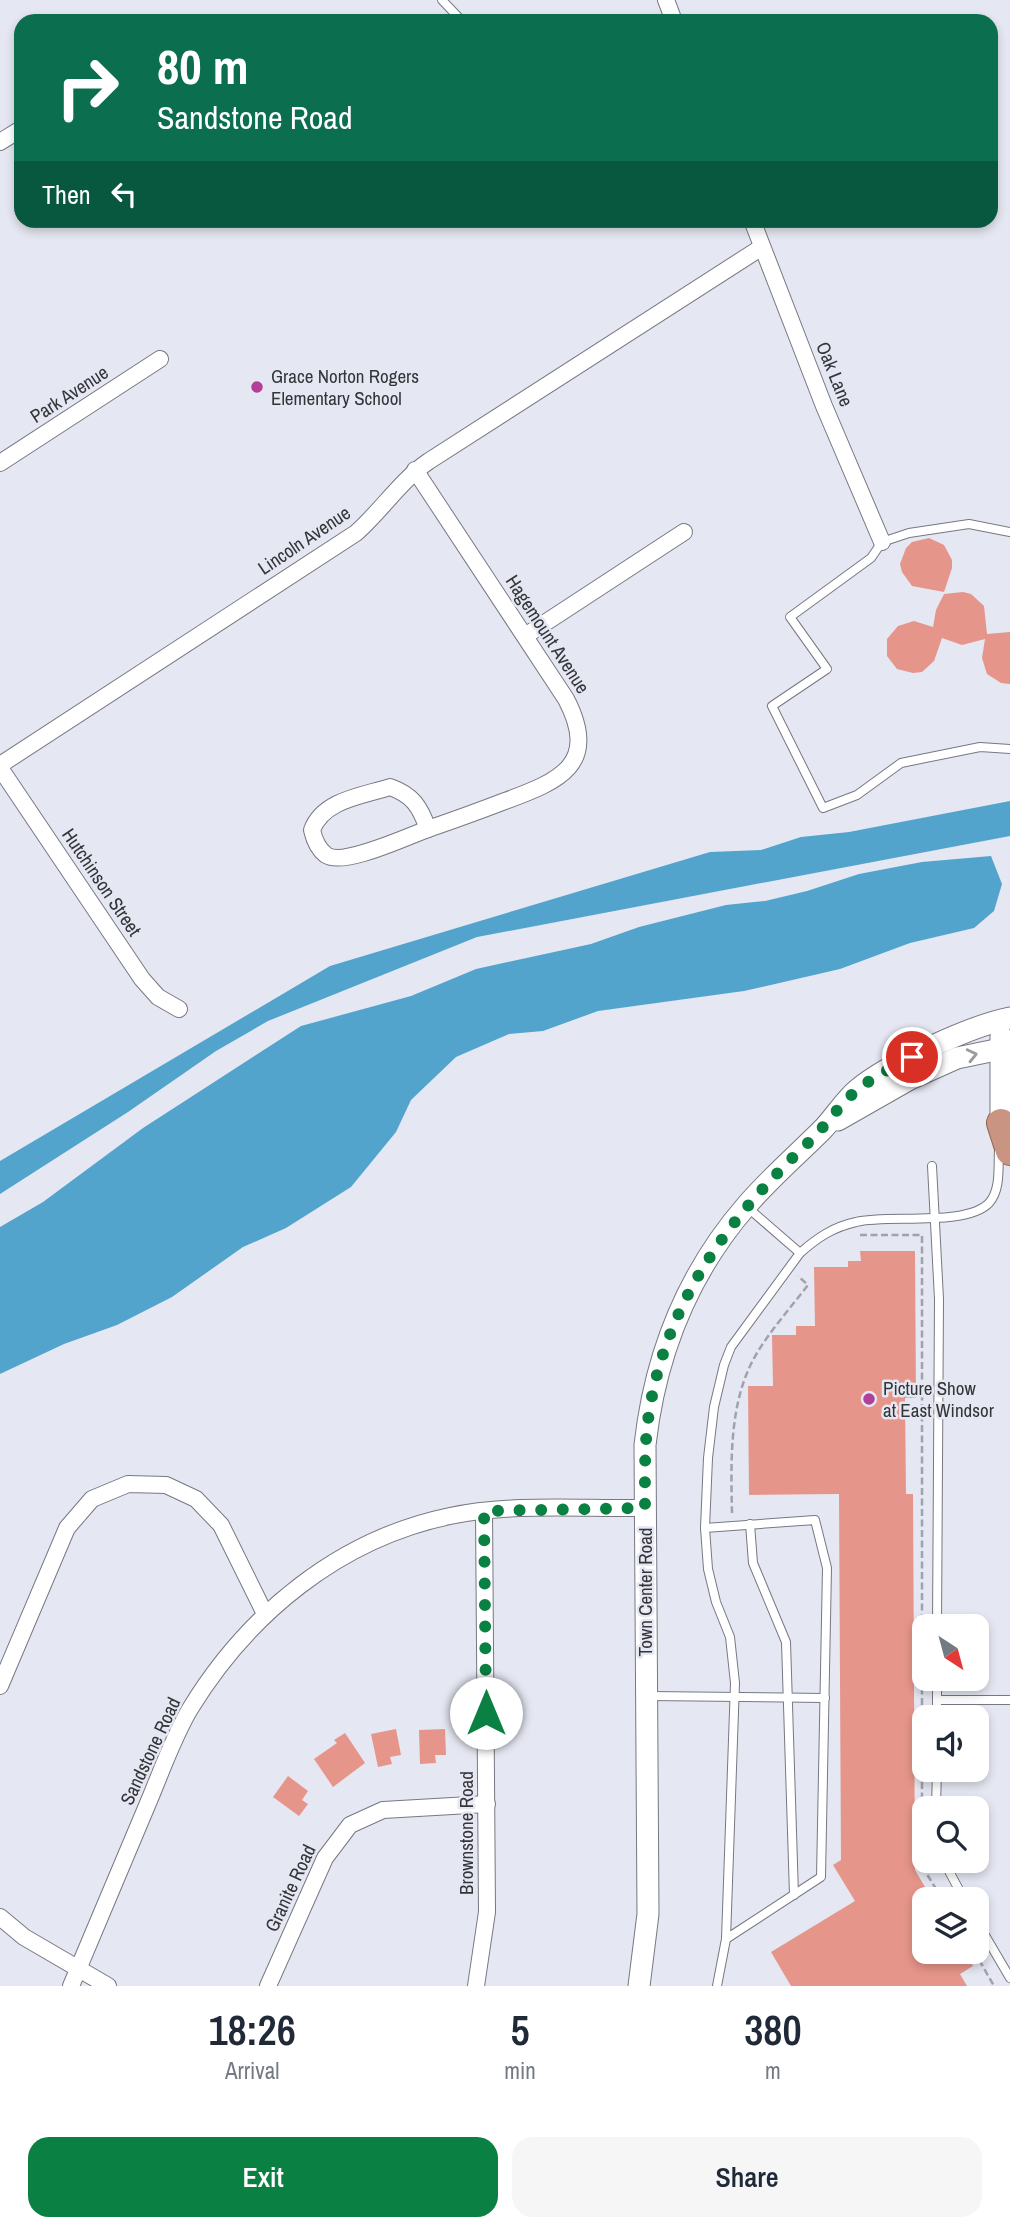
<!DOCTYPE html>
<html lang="en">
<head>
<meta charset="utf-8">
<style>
	body { margin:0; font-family:"Archivo Narrow",sans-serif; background:#f6f6f7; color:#1f2937; height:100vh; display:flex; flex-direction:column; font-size:26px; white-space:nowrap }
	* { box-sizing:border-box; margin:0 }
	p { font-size:23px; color:#747a83 }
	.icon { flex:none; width:38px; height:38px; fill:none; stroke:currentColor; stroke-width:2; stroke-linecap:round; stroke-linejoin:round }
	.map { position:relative; height:1986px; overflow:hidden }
	.details { display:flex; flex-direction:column; background:#fff; flex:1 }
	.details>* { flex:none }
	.guide { position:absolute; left:14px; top:14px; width:984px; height:214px; border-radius:21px; box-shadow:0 4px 10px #0003; background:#0b6e4f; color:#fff; overflow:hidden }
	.needle { width:46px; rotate:144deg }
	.fabs { position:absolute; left:912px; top:1614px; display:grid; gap:14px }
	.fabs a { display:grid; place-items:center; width:77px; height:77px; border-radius:14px; background:#fff; box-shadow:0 4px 10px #0003; font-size:35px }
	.pin { position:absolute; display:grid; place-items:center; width:60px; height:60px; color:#fff; margin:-30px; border:4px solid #fff; border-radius:50%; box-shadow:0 2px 7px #0007 }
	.me { position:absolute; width:77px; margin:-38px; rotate:0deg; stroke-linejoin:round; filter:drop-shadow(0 0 5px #0008) }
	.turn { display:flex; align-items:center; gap:24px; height:147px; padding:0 28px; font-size:32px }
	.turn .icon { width:91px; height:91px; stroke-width:2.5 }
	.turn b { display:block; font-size:49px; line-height:60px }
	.then { display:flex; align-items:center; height:66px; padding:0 28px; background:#0003; gap:14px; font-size:26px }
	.eta { display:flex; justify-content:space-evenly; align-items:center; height:119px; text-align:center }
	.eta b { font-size:42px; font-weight:600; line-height:49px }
	.button { display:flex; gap:14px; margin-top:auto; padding:14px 28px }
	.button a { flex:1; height:80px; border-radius:21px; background:#0b8043; color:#fff; font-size:28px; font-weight:600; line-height:80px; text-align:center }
	.button a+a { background:#f6f6f7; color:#1f2937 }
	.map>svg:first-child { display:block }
</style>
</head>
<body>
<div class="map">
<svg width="1010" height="1986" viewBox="0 0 1010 1986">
	<rect width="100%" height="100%" fill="#e5e7f2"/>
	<g fill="#52a4cd">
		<path d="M1010 801V836L477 937 268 1021 216 1051 128 1112 0 1194V1161L330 966 710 852 761 850 801 837 849 832Z"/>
		<path d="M991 856 1002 884 994 911 974 928 910 943 840 969 744 991 598 1011 543 1031 509 1034 456 1057 411 1100 396 1132 351 1187 286 1228 243 1247 172 1297 117 1325 64 1344 0 1374V1227L43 1202 143 1128 301 1026 411 996 476 969 591 944 639 927 726 905 765 901 807 891 859 874 922 862Z"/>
	</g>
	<g fill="#e6958a">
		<path d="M929 538 944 545 952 560V568L944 592 912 586 902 572 900 564 906 548 912 542Z"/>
		<path d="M963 592 971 594 984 606 987 634 1010 632V684L1001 683 987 674 982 658 985 639 962 645 942 638 934 661 922 672 913 673 897 669 887 656V639L898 626 914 621 933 627 936 610 944 594Z"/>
		<path d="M860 1251H915L916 1398H905L906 1494H913L915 1870 932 1899H924V1951H964L973 1966 960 1974 967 1986H791L771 1952 855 1901 833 1865 841 1860 839 1494 749 1495 748 1386H773L772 1335H796V1326H815L814 1267H848V1261H861Z"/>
		<path d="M396 1729 401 1755 390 1757 392 1764 378 1767 371 1734Z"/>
		<path d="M445 1729 446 1755H435L436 1763 420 1764 419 1730Z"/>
		<path d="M345 1733 365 1763 333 1787 314 1759 337 1743 334 1740Z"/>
		<path d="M288 1776 308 1791 302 1800 308 1804 299 1816 273 1797Z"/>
	</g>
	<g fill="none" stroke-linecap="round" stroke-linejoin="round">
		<defs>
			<g id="service">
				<path d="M442 0 462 21"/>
				<path d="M1010 532 969 524 909 533 882 542 871 558 790 617 827 669 772 706 823 808 857 795 901 763 980 747 1010 749"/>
				<path d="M932 1166 939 1299 937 1626"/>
				<path d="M747 1207 800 1253C817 1238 833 1227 856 1222 888 1214 966 1227 989 1203 1001 1190 998 1167 999 1150"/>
				<path d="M750 1524 753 1563 786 1642 794 1895"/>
				<path d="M705 1528 815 1520 827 1568 821 1877 726 1939"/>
				<path d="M649 1696 825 1698"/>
				<path d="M937 1700H1010"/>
				<path d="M937 1717V1678"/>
				<path d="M936 1808 937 1769"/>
				<path d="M943 1860 964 1899"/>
				<path d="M976 1920 1010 1978"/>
				<path d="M717 1986 726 1939 735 1683 730 1637 716 1602 708 1569 705 1528 708 1458 714 1407 724 1365 731 1347 800 1253"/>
			</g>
			<g id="minor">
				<path d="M666 0 674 21"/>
				<path d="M0 142 21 129"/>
				<path d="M752 220 824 406 882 542"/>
				<path d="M0 463 160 359"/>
				<path d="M415 470 566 699C600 764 560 781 505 801 479 811 454 820 428 829"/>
				<path d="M525 636 684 532"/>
				<path d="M0 765 356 533C382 510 401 480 429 461L762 247"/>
				<path d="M0 768 142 979 158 997 179 1009"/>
				<path d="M390 787C413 795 420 807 428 829 408 836 343 867 326 855 318 849 314 839 312 830 323 800 362 796 390 787Z"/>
				<path d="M0 1686 67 1528 92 1499 128 1484 166 1485 196 1499 221 1525 265 1614"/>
				<path d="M0 1917 24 1937 108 1986"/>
				<path d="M71 1986C98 1923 124 1859 151 1796 163 1767 174 1736 190 1709 248 1614 339 1539 450 1516 513 1503 580 1509 645 1508"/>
				<path d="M268 1986 325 1858 350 1825 383 1810 487 1804"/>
				<path d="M476 1986 487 1912 484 1511"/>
			</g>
			<g id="tertiary">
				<path d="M838 1120 910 1079 957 1058 1010 1047"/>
				<path d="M1001 1123V1036"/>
				<path d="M639 1986 648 1914 645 1445C655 1356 687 1274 747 1205 770 1178 797 1155 822 1130 834 1118 844 1101 857 1090 888 1064 970 1026 1010 1018"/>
			</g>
			<path id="trunk" d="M1001 1123 1010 1151"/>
		</defs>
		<use href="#service" stroke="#777882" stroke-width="10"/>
		<use href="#minor" stroke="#777882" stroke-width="18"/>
		<use href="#tertiary" stroke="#777882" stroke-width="23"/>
		<use href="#trunk" stroke="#8d6254" stroke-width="30"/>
		<g stroke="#a1a2ab" stroke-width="2.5" stroke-dasharray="7 3.5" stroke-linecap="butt">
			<path d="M860 1235H922V1866L942 1899"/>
			<path d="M732 1513C731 1465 729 1409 751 1364 765 1336 789 1310 808 1285L798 1276"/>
			<path d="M954 1769 955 1773"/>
			<path d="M974 1951 994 1986"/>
		</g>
		<use href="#service" stroke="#fff" stroke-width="8"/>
		<use href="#minor" stroke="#fff" stroke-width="16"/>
		<use href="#tertiary" stroke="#fff" stroke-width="21"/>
		<use href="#trunk" stroke="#ca9482" stroke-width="28"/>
	</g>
	<defs><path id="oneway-chevron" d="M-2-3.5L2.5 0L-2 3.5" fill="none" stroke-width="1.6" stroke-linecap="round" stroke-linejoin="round" transform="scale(1.75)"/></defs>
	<use stroke="#9a9a9c" href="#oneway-chevron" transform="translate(972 1055) rotate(-13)"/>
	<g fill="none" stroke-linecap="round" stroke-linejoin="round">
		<path stroke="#0b8043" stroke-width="12" stroke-dasharray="0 21.6" d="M486 1713 484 1511 645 1508C645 1474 644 1441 650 1407 668 1301 729 1217 807 1144 825 1127 839 1105 857 1090 873 1077 894 1067 912 1057"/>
	</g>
	<g fill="#b2409a" stroke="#e5e7f2" stroke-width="2.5">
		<circle cx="257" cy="387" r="7"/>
		<circle cx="869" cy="1399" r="7"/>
	</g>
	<g text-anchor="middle" stroke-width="5" stroke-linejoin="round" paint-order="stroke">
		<g font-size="19" fill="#343539" stroke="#e5e7f2">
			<text transform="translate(835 374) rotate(68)" y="7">Oak Lane</text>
			<text transform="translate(69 394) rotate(-33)" y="7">Park Avenue</text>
			<text transform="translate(304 540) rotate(-34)" y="7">Lincoln Avenue</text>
			<text transform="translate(548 634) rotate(57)" y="7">Hagemount Avenue</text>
			<text transform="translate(102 882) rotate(56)" y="7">Hutchinson Street</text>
			<text transform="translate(645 1592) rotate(-90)" y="7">Town Center Road</text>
			<text transform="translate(150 1751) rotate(-65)" y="7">Sandstone Road</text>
			<text transform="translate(466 1833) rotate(-90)" y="7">Brownstone Road</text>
			<text transform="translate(290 1888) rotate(-65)" y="7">Granite Road</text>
		</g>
		<g font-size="19" fill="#343539" stroke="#e5e7f2" text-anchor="start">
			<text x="271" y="383">Grace Norton Rogers<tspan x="271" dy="22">Elementary School</tspan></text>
			<text x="883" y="1395">Picture Show<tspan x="883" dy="22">at East Windsor</tspan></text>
		</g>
	</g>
</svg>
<div class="fabs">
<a><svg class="needle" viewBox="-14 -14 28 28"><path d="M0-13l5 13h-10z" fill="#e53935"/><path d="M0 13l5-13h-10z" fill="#747a83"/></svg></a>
<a><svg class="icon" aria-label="sound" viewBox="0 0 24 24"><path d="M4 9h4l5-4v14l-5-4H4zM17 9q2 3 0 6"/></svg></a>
<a><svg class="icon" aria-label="search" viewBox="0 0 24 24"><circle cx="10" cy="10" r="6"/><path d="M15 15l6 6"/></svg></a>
<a><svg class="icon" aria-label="layers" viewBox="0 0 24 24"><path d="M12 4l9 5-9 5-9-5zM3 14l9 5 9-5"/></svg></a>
</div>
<div class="pin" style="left:912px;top:1057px;background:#d93025"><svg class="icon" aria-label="arrive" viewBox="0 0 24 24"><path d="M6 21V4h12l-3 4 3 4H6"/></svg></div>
<svg class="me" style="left:486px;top:1713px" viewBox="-20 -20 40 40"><circle r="19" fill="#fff"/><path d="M0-13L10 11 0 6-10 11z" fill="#0b8043"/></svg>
<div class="guide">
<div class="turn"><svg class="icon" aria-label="right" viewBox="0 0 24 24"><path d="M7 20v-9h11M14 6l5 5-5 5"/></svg><div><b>80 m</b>Sandstone Road</div></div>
<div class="then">Then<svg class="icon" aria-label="left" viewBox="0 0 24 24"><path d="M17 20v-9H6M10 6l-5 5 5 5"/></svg></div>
</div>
</div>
<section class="details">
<div class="eta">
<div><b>18:26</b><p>Arrival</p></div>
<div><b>5</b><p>min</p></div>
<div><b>380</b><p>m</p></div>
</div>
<div class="button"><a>Exit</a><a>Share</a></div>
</section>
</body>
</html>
